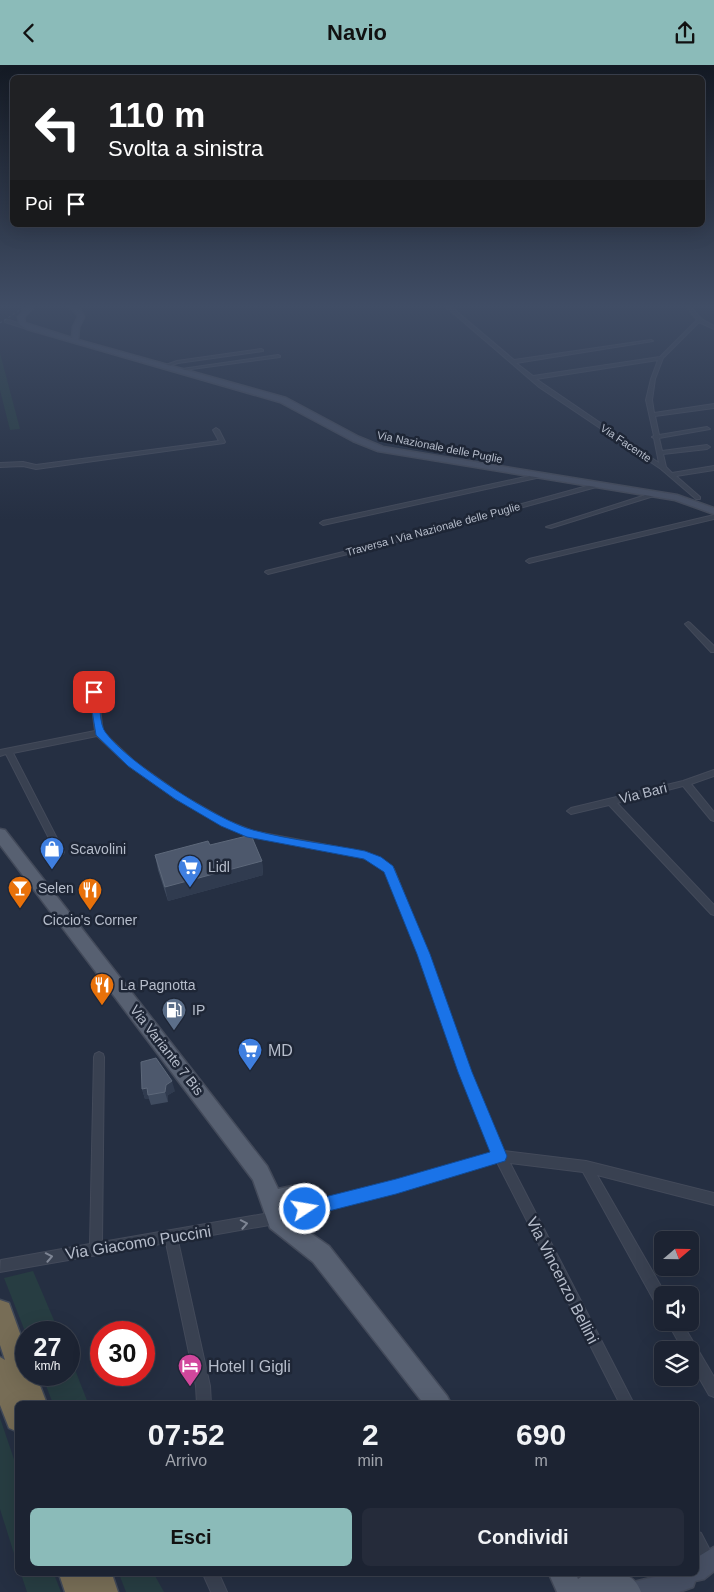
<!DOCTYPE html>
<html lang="it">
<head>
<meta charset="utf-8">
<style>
	body { margin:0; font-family:Helvetica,sans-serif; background:#252b3a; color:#f1f3f6; height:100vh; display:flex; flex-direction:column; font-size:19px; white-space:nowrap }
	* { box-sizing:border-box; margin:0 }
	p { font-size:16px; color:#a0a4ac }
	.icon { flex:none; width:28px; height:28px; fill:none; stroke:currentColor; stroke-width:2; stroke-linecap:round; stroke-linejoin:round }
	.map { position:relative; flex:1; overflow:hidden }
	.details { position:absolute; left:15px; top:1336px; width:684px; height:175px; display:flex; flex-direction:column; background:#1c2332; border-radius:8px; box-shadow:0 5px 20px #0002,0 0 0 1px #3a404d }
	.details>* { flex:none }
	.top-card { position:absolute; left:10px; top:10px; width:695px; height:152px; border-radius:8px; box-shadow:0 5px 20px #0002,0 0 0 1px #3a404d; background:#202124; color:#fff; overflow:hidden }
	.needle { width:32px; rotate:70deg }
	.controls { position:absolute; left:654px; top:1166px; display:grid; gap:10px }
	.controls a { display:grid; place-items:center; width:45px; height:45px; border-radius:8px; background:#1c2332; box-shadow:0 5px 20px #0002,0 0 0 1px #3a404d; font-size:25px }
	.speed { position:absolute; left:15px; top:1256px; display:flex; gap:10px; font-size:25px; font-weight:700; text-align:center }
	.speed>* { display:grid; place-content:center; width:65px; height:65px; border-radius:50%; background:#1c2332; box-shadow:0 5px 20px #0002,0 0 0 1px #3a404d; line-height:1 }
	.speed small { font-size:12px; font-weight:400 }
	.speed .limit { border:8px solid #d22; background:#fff; color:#111 }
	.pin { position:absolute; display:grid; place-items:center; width:42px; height:42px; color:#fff; margin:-21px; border-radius:10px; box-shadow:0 2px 8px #0006 }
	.me { position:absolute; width:55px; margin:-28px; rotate:78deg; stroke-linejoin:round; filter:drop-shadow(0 0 4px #0008) }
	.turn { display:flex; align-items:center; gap:18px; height:105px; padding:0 15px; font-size:22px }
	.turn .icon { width:65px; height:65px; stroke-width:2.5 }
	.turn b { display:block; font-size:35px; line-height:42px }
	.then { display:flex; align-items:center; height:48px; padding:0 15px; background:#0003; gap:10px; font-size:19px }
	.eta { display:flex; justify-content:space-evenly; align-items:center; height:85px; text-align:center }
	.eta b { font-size:30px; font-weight:800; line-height:35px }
	.action { display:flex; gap:10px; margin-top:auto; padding:10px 15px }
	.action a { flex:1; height:58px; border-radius:8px; background:#8bbbb9; color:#111; font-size:20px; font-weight:800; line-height:58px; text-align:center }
	.action a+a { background:#252b3a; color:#f1f3f6 }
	header { display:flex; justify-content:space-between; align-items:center; height:65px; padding:0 15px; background:#8bbbb9; color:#111; font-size:22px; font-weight:800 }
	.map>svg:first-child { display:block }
</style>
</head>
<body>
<header><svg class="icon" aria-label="back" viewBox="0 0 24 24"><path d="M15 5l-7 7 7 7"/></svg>Navio<svg class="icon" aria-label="share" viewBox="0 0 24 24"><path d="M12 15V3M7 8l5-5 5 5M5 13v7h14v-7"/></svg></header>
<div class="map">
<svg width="714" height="1527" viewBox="0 0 714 1527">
	<rect width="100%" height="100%" fill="#252f42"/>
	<g fill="#273d42">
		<path d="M0 288 20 364 10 365 0 325Z"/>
		<path d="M33 1206 59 1267 26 1268V1269L4 1213Z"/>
		<path d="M69 1289 88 1338 86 1339H53L42 1310H69Z"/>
		<path d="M0 1353 17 1403V1498L0 1444Z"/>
		<path d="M21 1509H54L61 1527H27Z"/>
		<path d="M119 1509H154L164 1527H126Z"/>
	</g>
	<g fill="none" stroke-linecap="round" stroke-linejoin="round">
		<defs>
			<g id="street">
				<path d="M445 241H450L514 295 651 275 653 276 516 298 533 311 660 292 697 255 686 241H690L701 254 714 261V264L699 257 663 293 655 314 652 335 654 348 714 339V343L655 351 659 370 707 362 710 364 659 373 662 386 707 380 710 382 707 384 663 389 666 402 672 408 714 401V405L676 411 700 432V434H696L661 404 539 322ZM658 295 651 314 646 335 654 371 652 372 654 373 659 398 536 314Z"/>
				<path d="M5 255H9L31 263 27 264 5 257Z"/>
				<path d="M261 284 263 285V286L178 298 165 302 163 301 177 296Z"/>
				<path d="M278 290 280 291V292L177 306 175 305Z"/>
				<path d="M216 363 219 365 225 377 224 378 36 404 23 401 0 402V398L23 397 36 400 219 376 213 365Z"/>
				<path d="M539 409 541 410V412L323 460 320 458 323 456Z"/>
				<path d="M598 418 600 419V421L392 478 268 509 265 507 266 506 388 476Z"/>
				<path d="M655 427 658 429 657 430 551 463 546 462Z"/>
				<path d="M714 450V454L529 498 526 496 529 494Z"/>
				<path d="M688 557 690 558 714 581V587H711L686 560 685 559Z"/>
				<path d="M98 624 102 626 98 628 103 667 135 697 182 730 228 756 253 766 365 787 379 793 394 804 428 889 470 1007 504 1086 586 1096 714 1128V1140L597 1110 666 1230H662V1242L657 1241 583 1107 510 1098 634 1339H620L497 1097 396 1127 305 1150 301 1148 299 1144 301 1140 305 1138 396 1115 493 1088 460 1007 418 889 385 806 373 797 363 793 251 772 222 760 176 734 129 701 97 671 13 688 64 787 63 789H57L6 689 0 691V685L95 666 90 627Z"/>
				<path d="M714 705V711L691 719 714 747V756L711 755 683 721 617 738 714 840V850L711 849 609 740 571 749 567 746 571 743 683 716Z"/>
				<path d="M99 987 103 989 104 992 102 1177 275 1147 279 1149 281 1153 279 1157 275 1159 178 1176 210 1321 211 1339H197L196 1321 166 1178 0 1207 1 1195 90 1179 94 992 95 989Z"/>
				<path d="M668 1258H682L714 1312V1332L709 1330 690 1297V1285H683Z"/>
				<path d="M696 1466 701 1468 714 1493 713 1502 708 1505 703 1502 696 1489Z"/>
				<path d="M203 1509H219L227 1527H211Z"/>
			</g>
			<g id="secondary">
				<path d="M28 241H35L24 252 25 258 72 273 73 262 78 252 77 249 68 241C76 241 82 244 84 252L79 262 78 275 286 333 359 372 383 382 677 430 714 443V449L675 435 378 386 353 376 280 337 27 264 20 260 18 252Z"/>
				<path d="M714 1482V1506L704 1514 695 1516 693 1522 679 1527H622L625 1519 667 1509H696V1493Z"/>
			</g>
			<g id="primary">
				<path d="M0 764 5 765 267 1101 278 1124 292 1121 308 1129 314 1147 306 1165 329 1181 447 1331 451 1339H424L313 1197 270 1163 253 1115 0 780ZM287 1141 294 1144 291 1151 284 1148Z"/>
				<path d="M549 1509H576L578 1514C586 1507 616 1506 625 1510 634 1513 638 1519 641 1527H557Z"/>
			</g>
			<g id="highway">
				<path d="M0 1235 9 1238 26 1285V1310H36L47 1339H18V1367L9 1363 0 1340V1292L5 1295 0 1280Z"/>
				<path d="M59 1509H112L118 1527H65Z"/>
			</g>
		</defs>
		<use href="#street" stroke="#434a5a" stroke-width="2"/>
		<use href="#secondary" stroke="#434a5a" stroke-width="3"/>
		<use href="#primary" stroke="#434a5a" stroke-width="3"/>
		<use href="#highway" stroke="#414958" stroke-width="3"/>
		<use href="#street" fill="#394151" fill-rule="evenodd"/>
		<use href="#secondary" fill="#475064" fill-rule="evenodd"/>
		<use href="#primary" fill="#576071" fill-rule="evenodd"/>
		<use href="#highway" fill="#776d56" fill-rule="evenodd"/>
		<path stroke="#5b6578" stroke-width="1" stroke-dasharray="2.5 2.5" stroke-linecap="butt" d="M0 258 26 241"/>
	</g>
	<g fill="#404c60">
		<path d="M210 780 262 796 263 810 168 836 158 805 155 790Z"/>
		<path d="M142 1024 175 1026 168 1030V1037L151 1040 149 1034H145Z"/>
	</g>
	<g fill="#303b4f">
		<path d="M262 796 263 810 168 836 165 822Z"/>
		<path d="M172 1016 175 1026 168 1030V1037L165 1027 166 1020Z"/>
		<path d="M147 1023 149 1034H145L142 1024Z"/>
	</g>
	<g fill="#4d586c" stroke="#5d687a">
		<path d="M251 770 262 796 165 822 155 790 208 776 210 780Z"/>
		<path d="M156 993 172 1016 166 1020 165 1027 148 1030 147 1023 142 1024 141 997Z"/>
	</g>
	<defs><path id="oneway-chevron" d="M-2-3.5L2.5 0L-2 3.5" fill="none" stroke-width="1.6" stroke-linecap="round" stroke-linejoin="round" transform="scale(1.25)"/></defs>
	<g stroke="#7e8594">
		<use href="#oneway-chevron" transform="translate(244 1159) rotate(-11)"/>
		<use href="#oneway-chevron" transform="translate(49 1192) rotate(-11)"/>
	</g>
	<linearGradient id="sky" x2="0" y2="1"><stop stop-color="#141a24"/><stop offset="0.53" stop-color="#404d65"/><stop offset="1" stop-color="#404d65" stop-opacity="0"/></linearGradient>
	<rect width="714" height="455" fill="url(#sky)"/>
	<path fill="#1a73e8" stroke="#114b97" d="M94 624 99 627C100 638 99 660 106 668 127 697 218 756 253 765 290 775 329 779 365 786L381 792 393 801 430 889 472 1007 507 1091 505 1096 396 1129 305 1152 299 1150 297 1144 299 1139 305 1137 396 1114 490 1087 458 1007 417 889 384 807 364 794 247 772 221 761 175 734 128 701 96 670 89 627Z"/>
	<defs>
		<symbol id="shop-pin" viewBox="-11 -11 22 30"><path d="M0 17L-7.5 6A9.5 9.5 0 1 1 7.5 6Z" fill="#3f7fe0" stroke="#1e2636"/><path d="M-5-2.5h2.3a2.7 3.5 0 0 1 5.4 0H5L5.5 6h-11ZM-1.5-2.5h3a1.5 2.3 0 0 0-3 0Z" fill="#fff"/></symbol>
		<symbol id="supermarket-pin" viewBox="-11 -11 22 30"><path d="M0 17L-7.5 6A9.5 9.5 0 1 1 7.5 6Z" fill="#3f7fe0" stroke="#1e2636"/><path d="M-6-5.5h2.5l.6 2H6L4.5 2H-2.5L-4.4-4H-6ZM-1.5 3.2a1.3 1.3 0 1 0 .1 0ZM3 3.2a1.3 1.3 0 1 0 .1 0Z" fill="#fff"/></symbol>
		<symbol id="bar-pin" viewBox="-11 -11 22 30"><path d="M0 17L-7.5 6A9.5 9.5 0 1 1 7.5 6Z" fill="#e8710a" stroke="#1e2636"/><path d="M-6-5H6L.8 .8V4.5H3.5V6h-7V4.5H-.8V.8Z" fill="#fff"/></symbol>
		<symbol id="restaurant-pin" viewBox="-11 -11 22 30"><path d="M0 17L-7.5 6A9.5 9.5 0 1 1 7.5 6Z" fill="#e8710a" stroke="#1e2636"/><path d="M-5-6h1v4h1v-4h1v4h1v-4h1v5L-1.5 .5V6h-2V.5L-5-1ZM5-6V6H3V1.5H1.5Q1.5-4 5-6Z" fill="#fff"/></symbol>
		<symbol id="fuel-pin" viewBox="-11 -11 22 30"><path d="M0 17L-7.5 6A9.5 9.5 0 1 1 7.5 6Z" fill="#5c6f8a" stroke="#1e2636"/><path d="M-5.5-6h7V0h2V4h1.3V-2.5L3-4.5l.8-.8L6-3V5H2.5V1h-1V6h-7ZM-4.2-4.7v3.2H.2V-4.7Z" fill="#fff"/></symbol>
		<symbol id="hotel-pin" viewBox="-11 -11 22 30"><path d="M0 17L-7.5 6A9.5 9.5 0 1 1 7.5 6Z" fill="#d1479c" stroke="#1e2636"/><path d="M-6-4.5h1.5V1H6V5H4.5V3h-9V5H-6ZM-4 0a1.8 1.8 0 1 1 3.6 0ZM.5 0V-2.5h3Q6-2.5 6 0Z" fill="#fff"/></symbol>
	</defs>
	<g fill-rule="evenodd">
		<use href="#shop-pin" x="38" y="770" width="28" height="38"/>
		<use href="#supermarket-pin" x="176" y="788" width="28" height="38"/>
		<use href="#bar-pin" x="6" y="809" width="28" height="38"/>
		<use href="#restaurant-pin" x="76" y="811" width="28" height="38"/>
		<use href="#restaurant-pin" x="88" y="906" width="28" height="38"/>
		<use href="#fuel-pin" x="160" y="931" width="28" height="38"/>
		<use href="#supermarket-pin" x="236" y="971" width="28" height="38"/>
		<use href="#hotel-pin" x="176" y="1287" width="28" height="38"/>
	</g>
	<g text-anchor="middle" stroke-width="5" stroke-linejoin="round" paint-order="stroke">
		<g font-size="11" fill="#b6bdcb" stroke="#1e2636">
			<text transform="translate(626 378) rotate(34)" y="4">Via Facente</text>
			<text transform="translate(440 382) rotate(11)" y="4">Via Nazionale delle Puglie</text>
			<text transform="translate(433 464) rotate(-15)" y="4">Traversa I Via Nazionale delle Puglie</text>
		</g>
		<g font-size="14" fill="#b6bdcb" stroke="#1e2636">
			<text transform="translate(643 728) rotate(-14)" y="5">Via Bari</text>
			<text transform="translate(167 985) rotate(52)" y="5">Via Variante 7 Bis</text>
		</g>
		<g font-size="14" fill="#b6bdcb" stroke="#1e2636" text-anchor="start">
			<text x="70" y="789">Scavolini</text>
			<text x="208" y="807">Lidl</text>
			<text x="38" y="828">Selen</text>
			<text x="90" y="860" text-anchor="middle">Ciccio's Corner</text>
			<text x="120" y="925">La Pagnotta</text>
			<text x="192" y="950">IP</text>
		</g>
		<g font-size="16" fill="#b6bdcb" stroke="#1e2636" text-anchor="start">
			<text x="268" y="991">MD</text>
			<text x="208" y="1307">Hotel I Gigli</text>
		</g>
		<g font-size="16" fill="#b6bdcb" stroke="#1e2636">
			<text transform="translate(138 1177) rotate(-9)" y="6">Via Giacomo Puccini</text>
			<text transform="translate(563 1215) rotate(63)" y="6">Via Vincenzo Bellini</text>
		</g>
	</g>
</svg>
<div class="controls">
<a><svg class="needle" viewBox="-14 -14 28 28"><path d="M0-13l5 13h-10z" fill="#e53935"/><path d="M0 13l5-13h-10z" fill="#a0a4ac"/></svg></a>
<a><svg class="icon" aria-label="sound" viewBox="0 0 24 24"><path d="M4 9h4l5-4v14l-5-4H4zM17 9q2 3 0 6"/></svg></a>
<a><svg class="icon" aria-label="layers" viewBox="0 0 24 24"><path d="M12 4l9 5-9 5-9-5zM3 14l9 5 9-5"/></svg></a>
</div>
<div class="speed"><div>27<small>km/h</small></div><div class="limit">30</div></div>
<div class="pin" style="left:94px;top:627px;background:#d93025"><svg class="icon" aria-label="arrive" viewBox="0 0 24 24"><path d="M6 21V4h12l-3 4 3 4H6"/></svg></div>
<svg class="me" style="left:305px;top:1144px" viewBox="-20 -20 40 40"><circle r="17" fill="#1a73e8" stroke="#fff" stroke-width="3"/><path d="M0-11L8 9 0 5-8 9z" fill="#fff"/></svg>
<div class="top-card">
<div class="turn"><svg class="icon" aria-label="left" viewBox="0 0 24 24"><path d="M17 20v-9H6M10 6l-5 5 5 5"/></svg><div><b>110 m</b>Svolta a sinistra</div></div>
<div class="then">Poi<svg class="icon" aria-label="arrive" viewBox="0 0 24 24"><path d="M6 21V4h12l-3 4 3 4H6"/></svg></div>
</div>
<section class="details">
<div class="eta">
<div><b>07:52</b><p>Arrivo</p></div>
<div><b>2</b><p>min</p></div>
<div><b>690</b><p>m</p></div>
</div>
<div class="action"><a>Esci</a><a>Condividi</a></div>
</section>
</div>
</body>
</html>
